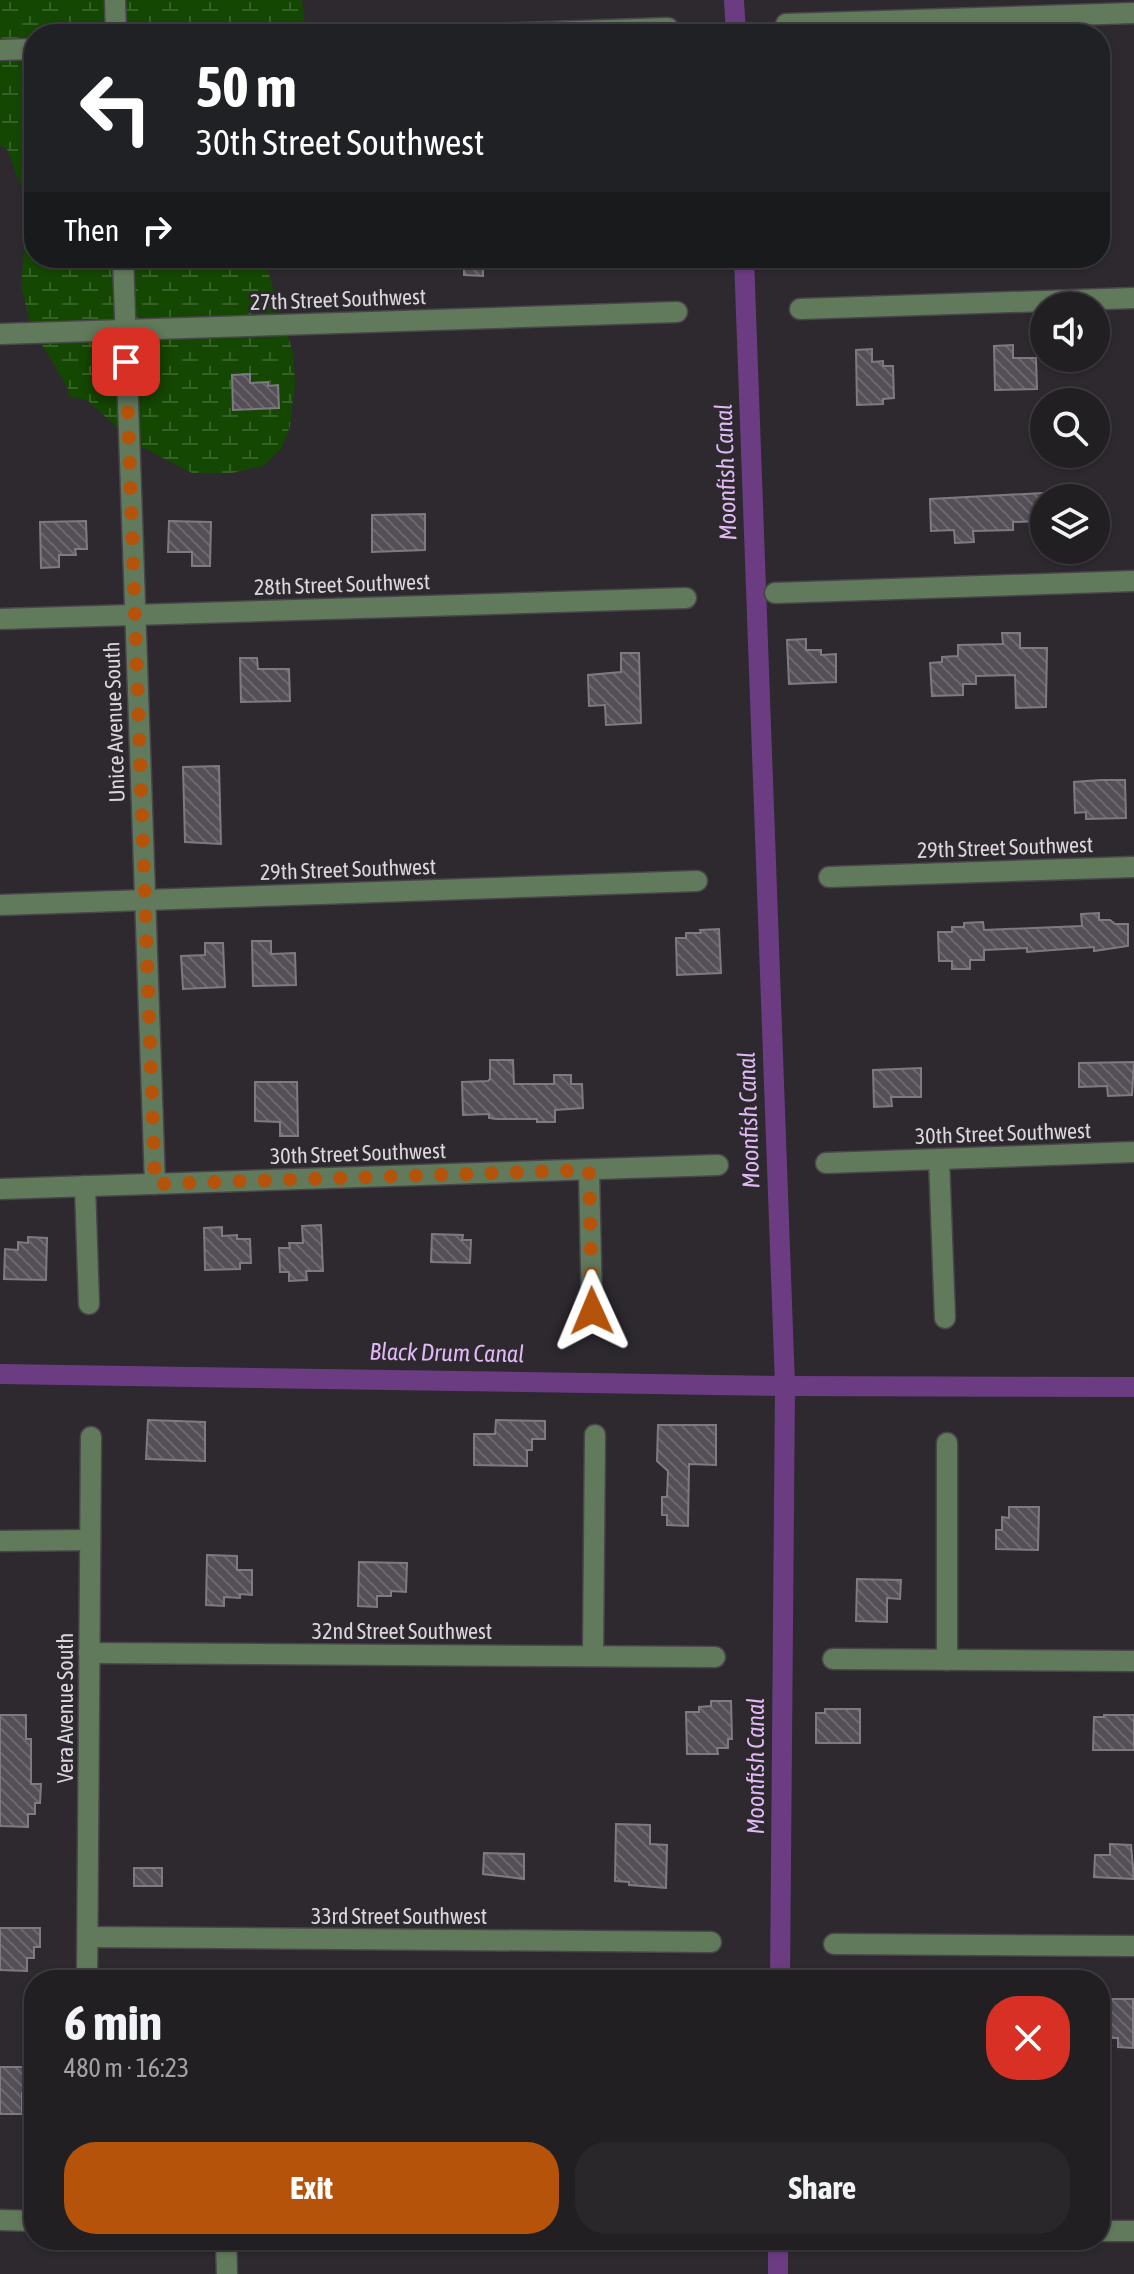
<!DOCTYPE html>
<html lang="en">
<head>
<meta charset="utf-8">
<style>
	body { margin:0; font-family:"Asap Condensed",sans-serif; background:#2a272b; color:#f1f3f6; height:100vh; display:flex; flex-direction:column; font-size:30px; white-space:nowrap }
	* { box-sizing:border-box; margin:0 }
	p { font-size:26px; color:#a2a2a6 }
	.icon { flex:none; width:44px; height:44px; fill:none; stroke:currentColor; stroke-width:2; stroke-linecap:round; stroke-linejoin:round }
	.map { position:relative; flex:1; overflow:hidden }
	.side { position:absolute; left:24px; top:1970px; width:1086px; height:280px; display:flex; flex-direction:column; background:#221f23; border-radius:32px; box-shadow:0 2px 6px #0004,0 0 0 2px #3f3d41 }
	.side>* { flex:none }
	.top-card { position:absolute; left:24px; top:24px; width:1086px; height:244px; border-radius:32px; box-shadow:0 2px 6px #0004,0 0 0 2px #3f3d41; background:#202124; color:#fff; overflow:hidden }
	.fabs { position:absolute; left:1030px; top:292px; display:grid; gap:16px }
	.fabs a { display:grid; place-items:center; width:80px; height:80px; border-radius:50%; background:#221f23; box-shadow:0 2px 6px #0004,0 0 0 2px #3f3d41; font-size:40px }
	.pin { position:absolute; display:grid; place-items:center; width:68px; height:68px; color:#fff; margin:-34px; border-radius:16px; box-shadow:0 4px 12px #0006 }
	.me { position:absolute; width:88px; margin:-44px; rotate:359deg; stroke-linejoin:round; filter:drop-shadow(0 0 6px #0008) }
	.turn { display:flex; align-items:center; gap:28px; height:168px; padding:0 40px; font-size:36px }
	.turn .icon { width:104px; height:104px; stroke-width:2.5 }
	.turn b { display:block; font-size:56px; line-height:68px }
	.then { display:flex; align-items:center; height:76px; padding:0 40px; background:#0003; gap:16px; font-size:30px }
	.round { display:grid; place-items:center; flex:none; width:84px; height:84px; border-radius:32px; background:#2a272b }
	.headline { display:flex; align-items:center; justify-content:space-between; height:136px; padding:0 40px }
	h1 { font-size:48px; font-weight:700; line-height:60px }
	.button { display:flex; gap:16px; margin-top:auto; padding:16px 40px }
	.button a { flex:1; height:92px; border-radius:32px; background:#b45309; color:#fff; font-size:32px; font-weight:700; line-height:92px; text-align:center }
	.button a+a { background:#2a272b; color:#f1f3f6 }
	.map>svg:first-child { display:block }
</style>
</head>
<body>
<div class="map">
<svg width="1134" height="2274" viewBox="0 0 1134 2274">
	<defs>
		<pattern id="wetland-marsh" width="20" height="14" patternUnits="userSpaceOnUse" patternTransform="scale(2)"><rect width="20" height="14" fill="#144702"/><path d="M1 5h8M5 5V1M11 12h8M15 12V8" fill="none" stroke="#366126"/></pattern>
		<pattern id="building-back-hatch" width="6" height="6" patternUnits="userSpaceOnUse" patternTransform="scale(2)"><rect width="6" height="6" fill="#544f56"/><path d="M-1 5l2 2M0 0l6 6M5-1l2 2" fill="none" stroke="#6c686e"/></pattern>
	</defs>
	<rect width="100%" height="100%" fill="#2d292f"/>
	<path fill="url(#wetland-marsh)" d="M0 0H302L305 25 300 34H34V258H264L293 353 295 383 290 426 282 448 263 466 232 473H192L134 443 87 400 67 396 69 390 31 326 21 286 25 240 22 188 7 149 0 145Z"/>
	<g fill="none" stroke-linecap="round" stroke-linejoin="round">
		<g stroke="#6c3c83" stroke-width="20">
			<path d="M734 0 736 34"/>
			<path d="M744 258 785 1386 780 1980"/>
			<path d="M0 1374 785 1386 1134 1387"/>
			<path d="M778 2274V2240"/>
		</g>
	</g>
	<g fill="url(#building-back-hatch)" stroke="#7f7a81" stroke-width="2">
		<path d="M464 258H483V276L464 275Z"/>
		<path d="M1013 345V358H1036L1037 389 995 390 994 346Z"/>
		<path d="M872 349V362L883 361V366H893L894 398 883 399V404L857 405 856 350Z"/>
		<path d="M250 374V383L268 382V386L278 385 279 408 233 410 232 375Z"/>
		<path d="M1042 493 1043 521 1013 522V530L973 531 974 542 955 543 954 530 931 531 930 499Z"/>
		<path d="M425 514V550L372 552V515Z"/>
		<path d="M86 521 87 549H75L76 555H59V567L41 568 40 522Z"/>
		<path d="M169 521 211 522 210 566H192V552H168Z"/>
		<path d="M1002 633H1020V648H1047L1046 707 1016 708 1015 675 976 676V684H963V695L932 696 930 663 942 662V657L958 656V645L1003 644Z"/>
		<path d="M806 639V650H821V655L836 654V682L789 684 787 640Z"/>
		<path d="M621 653H639L641 723 606 725 605 705 589 706 588 675 621 672Z"/>
		<path d="M240 658H257L258 669H289L290 701 241 702Z"/>
		<path d="M219 766 221 844 185 842 183 767Z"/>
		<path d="M1101 780H1125L1126 818 1086 819V812L1075 813 1074 782Z"/>
		<path d="M1099 913V920H1110L1115 924H1128V946L1094 951V947L1027 952V948L984 950V960H970V969H952V961H939L938 932H952V927H964V923L983 922 984 930 1082 926 1081 914Z"/>
		<path d="M719 929 721 973 677 975 676 938H686V933H701L700 930Z"/>
		<path d="M252 941H271V954L295 953 296 985 253 986Z"/>
		<path d="M205 943H223L225 987 183 989 181 956 205 955Z"/>
		<path d="M490 1060H513L514 1084H554V1075H571V1084H582L583 1108 555 1110V1122H537V1119H496L489 1118V1114L463 1115 462 1082 488 1081 490 1079Z"/>
		<path d="M1134 1062 1132 1095 1108 1096 1107 1086 1079 1087V1063Z"/>
		<path d="M921 1068V1097H891L892 1106 874 1107 873 1070Z"/>
		<path d="M255 1082H297L298 1136H280V1122L255 1121Z"/>
		<path d="M321 1225 323 1271H306L307 1280 289 1281V1272H280L279 1248H290L289 1243H303L302 1226Z"/>
		<path d="M222 1227V1236L237 1235V1239H250L251 1263H240V1269L205 1270 204 1228Z"/>
		<path d="M432 1234 463 1235 462 1240H471L470 1263 431 1262Z"/>
		<path d="M28 1237 47 1238 46 1280 4 1279 5 1249 18 1250V1242L28 1243Z"/>
		<path d="M148 1420 205 1422V1461L146 1459Z"/>
		<path d="M496 1420 545 1421V1439H532V1450H527V1466L474 1465V1434H495Z"/>
		<path d="M658 1425H716V1465L689 1464 688 1526 667 1525V1515H662V1497H667L668 1471 657 1461Z"/>
		<path d="M1009 1507H1039L1038 1550 996 1549V1530H1002V1517L1009 1518Z"/>
		<path d="M207 1555 237 1556V1570H252V1595L240 1594V1598L224 1597V1606L206 1605Z"/>
		<path d="M359 1562 407 1563 406 1592 391 1591V1596H377V1607L358 1606Z"/>
		<path d="M857 1579 901 1580 900 1599 887 1598V1622L856 1621Z"/>
		<path d="M711 1701H731L732 1739H728V1748H717L718 1754H687L686 1712H699V1707L711 1706Z"/>
		<path d="M825 1709H860V1743H816V1713H825Z"/>
		<path d="M0 1715H26V1739H31V1784H41L40 1803H35V1814H28V1827L0 1826Z"/>
		<path d="M1104 1715H1134V1750H1093L1094 1717H1104Z"/>
		<path d="M616 1824 650 1825V1844L667 1845 666 1888 629 1885V1882L615 1881Z"/>
		<path d="M1110 1844 1131 1845 1134 1879 1094 1877 1095 1855H1110Z"/>
		<path d="M484 1853 524 1854V1879L483 1874Z"/>
		<rect x="134" y="1868" width="28" height="18"/>
		<path d="M0 1928H40V1947H34V1958H27V1971L0 1970Z"/>
		<path d="M1100 1999H1133V2048L1118 2047V2038H1100Z"/>
		<path d="M0 2067H34V2086H30L29 2093H22V2114H0Z"/>
	</g>
	<g fill="none" stroke-linecap="round" stroke-linejoin="round">
		<defs>
			<g id="minor">
				<path d="M115 0 116 34"/>
				<path d="M786 24 1134 13"/>
				<path d="M491 34 668 28"/>
				<path d="M0 50 34 49"/>
				<path d="M123 258 155 1184"/>
				<path d="M800 309 1134 298"/>
				<path d="M0 334 677 312"/>
				<path d="M775 593 1134 581"/>
				<path d="M0 619 686 598"/>
				<path d="M829 877 1134 867"/>
				<path d="M0 905 697 881"/>
				<path d="M939 1159 945 1318"/>
				<path d="M826 1163 1134 1152"/>
				<path d="M589 1170 592 1311"/>
				<path d="M85 1186 89 1304"/>
				<path d="M0 1189 718 1165"/>
				<path d="M0 1541 90 1540"/>
				<path d="M89 1653 715 1657"/>
				<path d="M593 1656 595 1435"/>
				<path d="M833 1659 1134 1661"/>
				<path d="M947 1660V1443"/>
				<path d="M88 1937 711 1942"/>
				<path d="M834 1944 1134 1946"/>
				<path d="M87 1980 91 1437"/>
				<path d="M0 2220 34 2221"/>
				<path d="M1100 2231H1134"/>
				<path d="M226 2240 227 2274"/>
			</g>
		</defs>
		<use href="#minor" stroke="#49454b" stroke-width="23"/>
		<use href="#minor" stroke="#617a5b" stroke-width="20"/>
	</g>
	<g fill="none" stroke-linecap="round" stroke-linejoin="round">
		<path stroke="#b45309" stroke-width="14" stroke-dasharray="0 25.2" d="M126 362 155 1184 589 1170 592 1311"/>
	</g>
	<g text-anchor="middle" stroke-width="6" stroke-linejoin="round" paint-order="stroke">
		<g font-size="22" fill="#d9d7db" stroke="#2d292f">
			<text transform="translate(338 299) rotate(-2)" y="8">27th Street Southwest</text>
			<text transform="translate(342 584) rotate(-2)" y="8">28th Street Southwest</text>
			<text transform="translate(114 722) rotate(-92)" y="8">Unice Avenue South</text>
			<text transform="translate(1005 847) rotate(-2)" y="8">29th Street Southwest</text>
			<text transform="translate(348 869) rotate(-2)" y="8">29th Street Southwest</text>
			<text transform="translate(1003 1133) rotate(-2)" y="8">30th Street Southwest</text>
			<text transform="translate(358 1153) rotate(-2)" y="8">30th Street Southwest</text>
			<text x="402" y="1639">32nd Street Southwest</text>
			<text transform="translate(65 1708) rotate(-90)" y="8">Vera Avenue South</text>
			<text x="399" y="1924">33rd Street Southwest</text>
		</g>
		<g font-size="24" font-style="italic" fill="#dfb8f4" stroke="#2d292f">
			<text transform="translate(726 472) rotate(-92)" y="8">Moonfish Canal</text>
			<text transform="translate(749 1120) rotate(-92)" y="8">Moonfish Canal</text>
			<text transform="translate(447 1353) rotate(1)" y="8">Black Drum Canal</text>
			<text transform="translate(756 1766) rotate(-90)" y="8">Moonfish Canal</text>
		</g>
	</g>
</svg>
<div class="fabs">
<a><svg class="icon" aria-label="sound" viewBox="0 0 24 24"><path d="M4 9h4l5-4v14l-5-4H4zM17 9q2 3 0 6"/></svg></a>
<a><svg class="icon" aria-label="search" viewBox="0 0 24 24"><circle cx="10" cy="10" r="6"/><path d="M15 15l6 6"/></svg></a>
<a><svg class="icon" aria-label="layers" viewBox="0 0 24 24"><path d="M12 4l9 5-9 5-9-5zM3 14l9 5 9-5"/></svg></a>
</div>
<div class="pin" style="left:126px;top:362px;background:#d93025"><svg class="icon" aria-label="arrive" viewBox="0 0 24 24"><path d="M6 21V4h12l-3 4 3 4H6"/></svg></div>
<svg class="me" style="left:592px;top:1311px" viewBox="-20 -20 40 40"><path d="M0-17L14 15 0 8-14 15z" fill="#b45309" stroke="#fff" stroke-width="4"/></svg>
<div class="top-card">
<div class="turn"><svg class="icon" aria-label="left" viewBox="0 0 24 24"><path d="M17 20v-9H6M10 6l-5 5 5 5"/></svg><div><b>50 m</b>30th Street Southwest</div></div>
<div class="then">Then<svg class="icon" aria-label="right" viewBox="0 0 24 24"><path d="M7 20v-9h11M14 6l5 5-5 5"/></svg></div>
</div>
<section class="side">
<div class="headline"><div><h1>6 min</h1><p>480 m · 16:23</p></div><a class="round" style="background:#d93025;color:#fff"><svg class="icon" aria-label="close" viewBox="0 0 24 24"><path d="M6 6l12 12M18 6L6 18"/></svg></a></div>
<div class="button"><a>Exit</a><a>Share</a></div>
</section>
</div>
</body>
</html>
